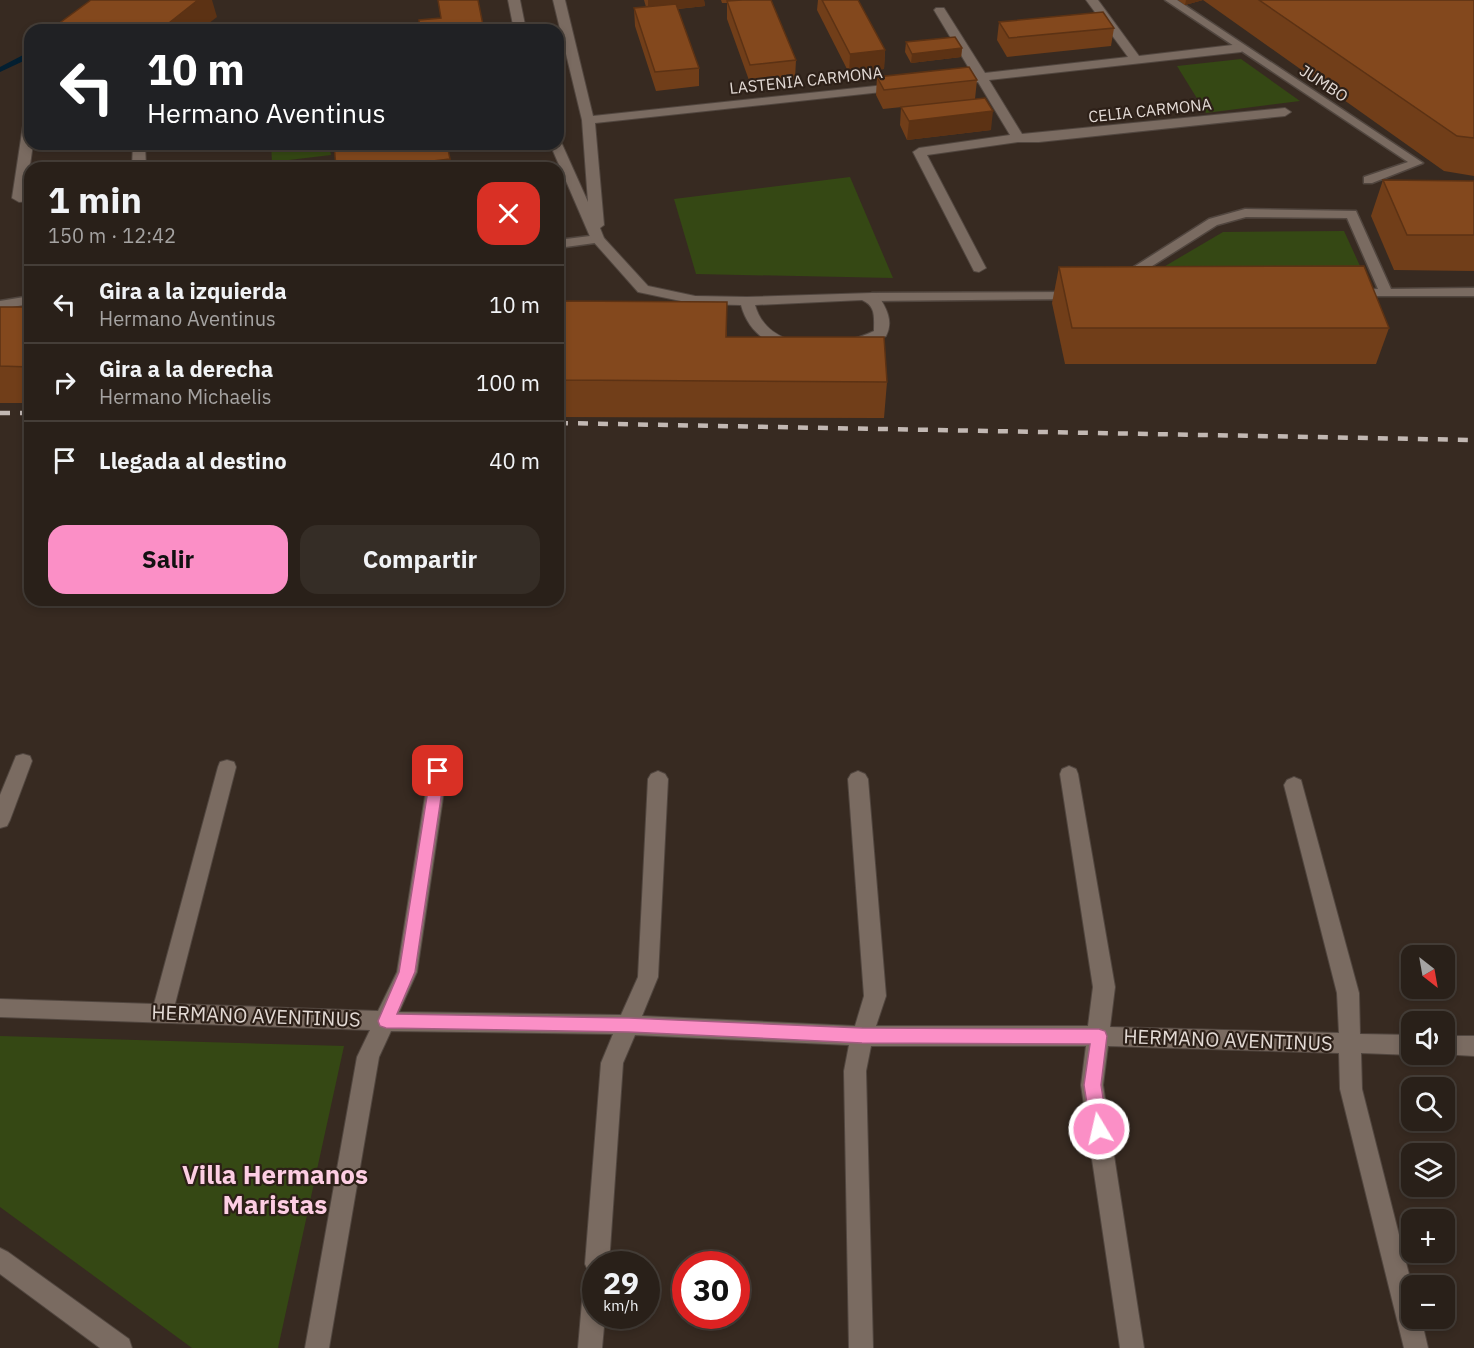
<!DOCTYPE html>
<html lang="es">
<head>
<meta charset="utf-8">
<style>
	body { margin:0; font-family:"IBM Plex Sans",sans-serif; background:#352d26; color:#f1f3f6; height:100vh; display:flex; flex-direction:column; font-size:22px; white-space:nowrap }
	* { box-sizing:border-box; margin:0 }
	p { font-size:20px; color:#a5a3a2 }
	.icon { flex:none; width:33px; height:33px; fill:none; stroke:currentColor; stroke-width:2; stroke-linecap:round; stroke-linejoin:round }
	.map { position:relative; flex:1; overflow:hidden }
	.side { position:absolute; left:24px; top:162px; width:540px; height:444px; display:flex; flex-direction:column; background:#292019; border-radius:18px; box-shadow:0 3px 9px #0003,0 0 0 2px #453e38 }
	.side>* { flex:none }
	.guide { position:absolute; left:24px; top:24px; width:540px; height:126px; border-radius:18px; box-shadow:0 3px 9px #0003,0 0 0 2px #453e38; background:#202124; color:#fff; overflow:hidden }
	.needle { width:39px; rotate:149deg }
	.fabs { position:absolute; left:1401px; top:945px; display:grid; gap:12px }
	.fabs a { display:grid; place-items:center; width:54px; height:54px; border-radius:12px; background:#292019; box-shadow:0 3px 9px #0003,0 0 0 2px #453e38; font-size:30px }
	.speed { position:absolute; left:582px; top:1251px; display:flex; gap:12px; font-size:30px; font-weight:700; text-align:center }
	.speed>* { display:grid; place-content:center; width:78px; height:78px; border-radius:50%; background:#292019; box-shadow:0 3px 9px #0003,0 0 0 2px #453e38; line-height:1 }
	.speed small { font-size:15px; font-weight:400 }
	.speed .limit { border:9px solid #d22; background:#fff; color:#111 }
	.pin { position:absolute; display:grid; place-items:center; width:51px; height:51px; color:#fff; margin:-26px; border-radius:12px; box-shadow:0 3px 9px #0006 }
	.me { position:absolute; width:66px; margin:-33px; rotate:351deg; stroke-linejoin:round; filter:drop-shadow(0 0 4px #0008) }
	.turn { display:flex; align-items:center; gap:21px; height:126px; padding:0 24px; font-size:27px }
	.turn .icon { width:78px; height:78px; stroke-width:2.5 }
	.turn b { display:block; font-size:42px; line-height:51px }
	.round { display:grid; place-items:center; flex:none; width:63px; height:63px; border-radius:18px; background:#352d26 }
	.head { display:flex; align-items:center; justify-content:space-between; height:102px; padding:0 24px }
	h1 { font-size:36px; font-weight:700; line-height:45px }
	.button { display:flex; gap:12px; margin-top:auto; padding:12px 24px }
	.button a { flex:1; height:69px; border-radius:18px; background:#fb8fc6; color:#111; font-size:24px; font-weight:700; line-height:69px; text-align:center }
	.button a+a { background:#352d26; color:#f1f3f6 }
	ul { padding:0; list-style:none }
	li { display:flex; align-items:center; gap:18px; height:78px; padding:0 24px; border-top:2px solid #453e38 }
	li div { flex:1 }
	li b { display:block; font-size:22px }
	li em { font-style:normal }
	.map>svg:first-child { display:block }
</style>
</head>
<body>
<div class="map">
<svg width="1474" height="1348" viewBox="0 0 1474 1348">
	<rect width="100%" height="100%" fill="#372a21"/>
	<g fill="#354814">
		<path d="M1241 59 1300 101 1206 113 1177 66Z"/>
		<path d="M271 144H329L331 155 272 162Z"/>
		<path d="M850 177 893 278 696 274 674 199Z"/>
		<path d="M1344 231 1366 279 1138 282 1223 232Z"/>
		<path d="M0 1036 344 1046 278 1348H192L0 1207Z"/>
	</g>
	<g fill="none" stroke-linecap="round" stroke-linejoin="round">
		<path fill="#031f31" fill-rule="evenodd" d="M27 53H30V58L0 72V67Z"/>
		<defs>
			<g id="lane">
				<path d="M1165 0H1177L1423 163 1372 183H1364V177L1408 162Z"/>
				<path d="M1245 209 1356 211 1391 289 1474 288V296H1348L1346 293 1348 290 1378 289 1347 218 1246 217 1217 225 1130 280H1120L1118 277 1209 219Z"/>
				<path d="M598 235 602 236 604 239 602 242 558 248V240Z"/>
				<path d="M1075 292 1080 293 1082 296 1080 299 872 301 865 297 872 293Z"/>
				<path d="M30 296V304L0 309V301Z"/>
			</g>
			<g id="street">
				<path d="M508 0H520L526 30H514Z"/>
				<path d="M553 0H565L593 116 904 83 906 86 904 89 900 90 595 123 604 225 600 228 604 238 648 286 695 296 747 297 872 293 877 294C886 307 894 321 886 336 841 358 757 366 741 305L695 304 638 292 591 239 550 144H558V141L562 144 588 202 582 120ZM862 300C876 306 874 317 874 331 837 349 769 354 755 305Z"/>
				<path d="M1086 0H1098L1139 56 1241 44 1247 48 1241 52 989 80 1022 134 1285 108 1291 112 1285 116 1039 142H1018L927 155 986 268 979 272 974 271 913 152 919 148 1010 135 978 82 951 85 945 81 951 77 973 75 934 10 936 8H944L985 73 1128 57Z"/>
				<path d="M30 115V144H33L26 193H30V201L19 202 12 198 24 119Z"/>
				<path d="M133 144H145L146 168H132Z"/>
				<path d="M23 754 30 756 32 761 10 820 7 826 0 828V795L16 756Z"/>
				<path d="M227 760 234 762 236 767 175 1004 378 1011 397 972 429 771 431 766 438 763 445 766 447 771 417 972 399 1012 621 1015 638 977 648 779 651 774 658 771 665 774 668 779 658 977 642 1016 855 1026 864 996 848 779 851 774 858 771 865 774 868 779 886 996 876 1026H1088L1093 987 1060 774 1062 769 1069 766 1076 769 1078 774 1115 987 1110 1027 1339 1033 1337 993 1284 785 1287 780 1294 777 1301 780 1359 993 1360 1034 1412 1035V1055L1361 1053 1362 1089 1412 1286V1318H1421L1428 1348H1404L1340 1089 1339 1053 1108 1046 1103 1085 1144 1348H1120L1081 1085 1086 1046H871L866 1071 873 1348H849L844 1071 849 1045 635 1035 623 1063 609 1264H596V1316H605L602 1348H578L584 1279 588 1270 585 1264 601 1063 613 1034 391 1031 379 1057 329 1348H305L357 1057 370 1030 0 1017V999L154 1004 218 767 220 762Z"/>
				<path d="M1444 1036H1474V1056L1441 1054H1444Z"/>
				<path d="M0 1248 8 1252 129 1339 132 1348H100L0 1274Z"/>
			</g>
		</defs>
		<use href="#lane" stroke="#51463f" stroke-width="3"/>
		<use href="#street" stroke="#51463f" stroke-width="2"/>
		<use href="#lane" fill="#7a6b61" fill-rule="evenodd"/>
		<use href="#street" fill="#7a6b61" fill-rule="evenodd"/>
		<g stroke="#c2b8b3" stroke-width="4.5" stroke-dasharray="10 10" stroke-linecap="butt">
			<path d="M0 413H30"/>
			<path d="M558 423 1474 440"/>
		</g>
	</g>
	<g fill="#713e19">
		<path d="M644 0H704L705 6 678 9 699 68V86L656 91 635 26 634 8 646 7Z"/>
		<path d="M721 0H771L796 60 795 79 750 83 727 19V3H722Z"/>
		<path d="M818 0H858L885 50 884 69 849 73 817 10Z"/>
		<path d="M1178 0H1474V176L1444 171 1203 0 1185 5Z"/>
		<path d="M999 22 1114 28 1111 46 1007 57 997 40Z"/>
		<path d="M906 42 962 48 961 57 911 63 905 52Z"/>
		<path d="M877 77 977 80 975 99 991 130 907 140 900 125 901 107 921 105 883 109 876 95Z"/>
		<path d="M1383 180 1474 181V271L1394 270 1371 216Z"/>
		<path d="M1059 267 1389 328 1376 364H1065L1052 303Z"/>
		<path d="M558 301 727 302V337L887 382 884 418 558 417Z"/>
		<rect x="0" y="307" width="30" height="96"/>
	</g>
	<g fill="#5c3214">
		<path d="M198 0H212L217 17 200 30H160Z"/>
		<path d="M648 0H704L705 6 648 12Z"/>
		<path d="M1186 0H1203L1185 5Z"/>
		<path d="M962 48 961 57 911 63 912 54Z"/>
		<path d="M885 50 884 69 849 73 850 54Z"/>
		<path d="M993 111 991 130 907 140 909 121Z"/>
		<path d="M450 159 451 168H371Z"/>
	</g>
	<g fill="#83481d" stroke="#5c3214" stroke-width="1.5">
		<path d="M91 0H198L160 30H50Z"/>
		<path d="M438 0H478L484 30H450V28L420 30 419 20 441 18Z"/>
		<path d="M742 0H771L796 60 750 65 727 1Z"/>
		<path d="M822 0H858L885 50 850 54Z"/>
		<path d="M1259 0H1474V138L1457 136Z"/>
		<path d="M676 4 699 68 655 72 634 8Z"/>
		<path d="M1103 12 1114 28 1009 38 999 22Z"/>
		<path d="M955 37 962 48 912 54 906 42Z"/>
		<path d="M969 67 977 80 884 90 877 77Z"/>
		<path d="M985 98 993 111 909 121 901 107Z"/>
		<path d="M334 144H447L450 159 371 168H336Z"/>
		<path d="M1383 180 1474 181V235H1407Z"/>
		<path d="M1364 266 1389 328H1072L1059 267Z"/>
		<path d="M558 301 727 302 726 337H884L887 382 558 380Z"/>
		<path d="M0 307H30V367L0 366Z"/>
	</g>
	<path fill="#fb8fc6" stroke="#a35d81" stroke-width="1.5" d="M438 765 443 767 445 771 415 972 397 1014 629 1018 862 1028 1099 1029 1105 1031 1107 1036 1101 1085 1108 1129 1105 1134 1099 1137 1093 1134 1091 1129 1084 1085 1090 1044 862 1043 629 1032 386 1028 380 1026 378 1021 399 972 431 771 433 767Z"/>
	<g text-anchor="middle" stroke-width="4.5" stroke-linejoin="round" paint-order="stroke">
		<g font-size="16" fill="#e3dad5" stroke="#2d2018">
			<text transform="translate(806 80) rotate(-6)" y="6">LASTENIA CARMONA</text>
			<text transform="translate(1324 83) rotate(33)" y="6">JUMBO</text>
			<text transform="translate(1150 110) rotate(-6)" y="6">CELIA CARMONA</text>
		</g>
		<g font-size="20" fill="#e3dad5" stroke="#2d2018">
			<text transform="translate(256 1016) rotate(2)" y="7">HERMANO AVENTINUS</text>
			<text transform="translate(1228 1040) rotate(2)" y="7">HERMANO AVENTINUS</text>
		</g>
		<g font-size="26" font-weight="bold" fill="#fdcee3" stroke="#2d2018">
			<text x="275" y="1184">Villa Hermanos<tspan x="275" dy="30">Maristas</tspan></text>
		</g>
	</g>
</svg>
<div class="fabs">
<a><svg class="needle" viewBox="-14 -14 28 28"><path d="M0-13l5 13h-10z" fill="#e53935"/><path d="M0 13l5-13h-10z" fill="#a5a3a2"/></svg></a>
<a><svg class="icon" aria-label="sound" viewBox="0 0 24 24"><path d="M4 9h4l5-4v14l-5-4H4zM17 9q2 3 0 6"/></svg></a>
<a><svg class="icon" aria-label="search" viewBox="0 0 24 24"><circle cx="10" cy="10" r="6"/><path d="M15 15l6 6"/></svg></a>
<a><svg class="icon" aria-label="layers" viewBox="0 0 24 24"><path d="M12 4l9 5-9 5-9-5zM3 14l9 5 9-5"/></svg></a>
<a>+</a>
<a>−</a>
</div>
<div class="speed"><div>29<small>km/h</small></div><div class="limit">30</div></div>
<div class="pin" style="left:438px;top:771px;background:#d93025"><svg class="icon" aria-label="arrive" viewBox="0 0 24 24"><path d="M6 21V4h12l-3 4 3 4H6"/></svg></div>
<svg class="me" style="left:1099px;top:1129px" viewBox="-20 -20 40 40"><circle r="17" fill="#fb8fc6" stroke="#fff" stroke-width="3"/><path d="M0-11L8 9 0 5-8 9z" fill="#fff"/></svg>
<div class="guide">
<div class="turn"><svg class="icon" aria-label="left" viewBox="0 0 24 24"><path d="M17 20v-9H6M10 6l-5 5 5 5"/></svg><div><b>10 m</b>Hermano Aventinus</div></div>
</div>
<section class="side">
<div class="head"><div><h1>1 min</h1><p>150 m · 12:42</p></div><a class="round" style="background:#d93025;color:#fff"><svg class="icon" aria-label="close" viewBox="0 0 24 24"><path d="M6 6l12 12M18 6L6 18"/></svg></a></div>
<ul>
<li><svg class="icon" aria-label="left" viewBox="0 0 24 24"><path d="M17 20v-9H6M10 6l-5 5 5 5"/></svg><div><b>Gira a la izquierda</b><p>Hermano Aventinus</p></div><em>10 m</em></li>
<li><svg class="icon" aria-label="right" viewBox="0 0 24 24"><path d="M7 20v-9h11M14 6l5 5-5 5"/></svg><div><b>Gira a la derecha</b><p>Hermano Michaelis</p></div><em>100 m</em></li>
<li><svg class="icon" aria-label="arrive" viewBox="0 0 24 24"><path d="M6 21V4h12l-3 4 3 4H6"/></svg><div><b>Llegada al destino</b></div><em>40 m</em></li>
</ul>
<div class="button"><a>Salir</a><a>Compartir</a></div>
</section>
</div>
</body>
</html>
